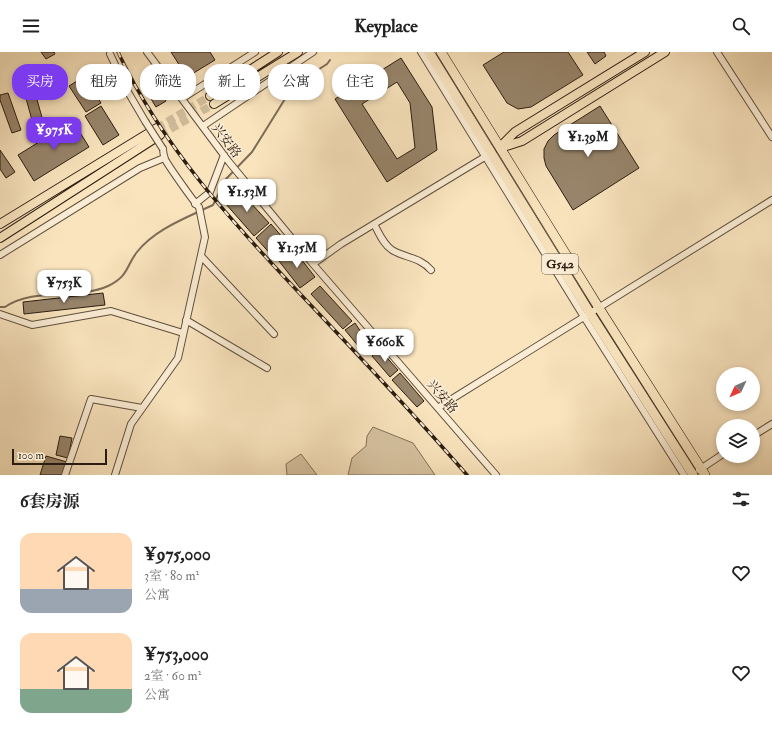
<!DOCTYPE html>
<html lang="zh">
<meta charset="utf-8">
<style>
body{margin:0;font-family:"IM FELL Double Pica","Noto Serif SC",serif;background:#f6f6f6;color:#222;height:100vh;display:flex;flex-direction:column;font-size:15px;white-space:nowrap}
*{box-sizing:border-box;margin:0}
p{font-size:13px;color:#767676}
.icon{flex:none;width:22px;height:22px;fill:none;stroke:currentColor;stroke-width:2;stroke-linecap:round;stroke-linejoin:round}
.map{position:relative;height:423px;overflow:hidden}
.drawer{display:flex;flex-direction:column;background:#fff;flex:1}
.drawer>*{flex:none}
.guide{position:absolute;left:12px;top:12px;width:400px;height:36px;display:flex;gap:8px}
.needle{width:26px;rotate:226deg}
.controls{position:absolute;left:716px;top:315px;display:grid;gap:8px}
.controls a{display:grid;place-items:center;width:44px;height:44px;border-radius:50%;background:#fff;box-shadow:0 2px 6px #0003;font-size:20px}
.scale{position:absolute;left:12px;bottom:10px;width:95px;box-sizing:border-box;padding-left:4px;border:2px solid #2c1d10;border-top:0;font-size:11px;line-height:14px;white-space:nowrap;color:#2c1d10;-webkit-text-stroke:3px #fbedd5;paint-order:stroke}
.price{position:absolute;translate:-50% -34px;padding:0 9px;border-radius:8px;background:#fff;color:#222;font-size:13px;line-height:26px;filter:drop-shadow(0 1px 2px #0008)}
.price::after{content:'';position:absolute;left:50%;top:24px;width:12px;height:9px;margin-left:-6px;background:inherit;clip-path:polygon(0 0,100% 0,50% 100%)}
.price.active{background:#7c3aed;color:#fff}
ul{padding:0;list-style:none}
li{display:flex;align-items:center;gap:12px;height:100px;padding:0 20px}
li span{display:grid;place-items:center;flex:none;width:112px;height:80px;border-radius:12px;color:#555}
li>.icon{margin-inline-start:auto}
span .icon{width:48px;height:48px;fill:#fffc;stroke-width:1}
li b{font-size:17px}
h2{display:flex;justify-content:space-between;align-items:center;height:48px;padding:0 20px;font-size:17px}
.tag{padding:0 14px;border-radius:16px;background:#fff;box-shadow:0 2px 6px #0003;font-size:14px;line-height:36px}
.tag.active{background:#7c3aed;color:#fff}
header{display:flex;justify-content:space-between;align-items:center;height:52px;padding:0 20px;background:#fff;font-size:18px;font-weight:800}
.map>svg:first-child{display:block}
.green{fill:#d6c2a0;stroke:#817058}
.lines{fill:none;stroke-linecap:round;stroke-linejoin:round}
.stream{stroke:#7d6c55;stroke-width:2}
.building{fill:#97846a;stroke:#2c1d10;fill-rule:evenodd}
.major-tunnel{stroke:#d0bc9b;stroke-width:8;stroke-dasharray:8 4;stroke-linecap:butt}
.minor-casing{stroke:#5f4f3c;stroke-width:8}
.major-casing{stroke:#2c1d10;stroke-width:10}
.highway-casing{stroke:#2c1d10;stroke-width:10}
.minor{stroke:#fbedd5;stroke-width:6}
.major{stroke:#f9e4be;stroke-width:8}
.highway{stroke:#f9e4be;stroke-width:9}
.rail-casing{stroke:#2c1d10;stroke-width:3.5}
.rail{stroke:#fbedd5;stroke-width:2;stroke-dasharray:6;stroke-linecap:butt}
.minor-bridge-casing{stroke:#5f4f3c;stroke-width:8;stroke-linecap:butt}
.minor-bridge{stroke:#fbedd5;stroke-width:6}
.labels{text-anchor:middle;stroke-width:3;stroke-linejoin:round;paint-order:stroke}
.shield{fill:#fbedd5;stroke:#6a5b4b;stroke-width:1}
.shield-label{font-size:12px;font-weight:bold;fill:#2c1d10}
.street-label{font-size:13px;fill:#2c1d10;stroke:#fbedd5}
</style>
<header><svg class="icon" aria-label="menu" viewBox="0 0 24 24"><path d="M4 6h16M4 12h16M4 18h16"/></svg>Keyplace<svg class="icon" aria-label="search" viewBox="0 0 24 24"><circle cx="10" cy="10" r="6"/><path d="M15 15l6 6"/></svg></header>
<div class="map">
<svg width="772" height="423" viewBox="0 0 772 423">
<rect width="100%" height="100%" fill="#f9e4be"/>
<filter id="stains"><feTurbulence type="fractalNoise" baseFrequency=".005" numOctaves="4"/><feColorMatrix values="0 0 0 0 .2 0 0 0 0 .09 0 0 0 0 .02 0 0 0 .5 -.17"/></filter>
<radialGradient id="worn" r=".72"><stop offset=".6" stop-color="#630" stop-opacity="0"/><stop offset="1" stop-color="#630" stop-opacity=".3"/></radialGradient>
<path class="green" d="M373,375l40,16 22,32h-87l4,-17 14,-12 1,-10z
M301,402l16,21h-30l-1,-11z"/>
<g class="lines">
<path class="stream" d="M202,158l11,-5 13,-26 26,-27 41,-66 34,-22 3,-4
M0,255h5c29,-20 72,-7 103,-21 21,-10 18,-20 29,-34 15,-19 39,-30 61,-40"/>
</g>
<path class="building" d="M41,0h13l1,2 -9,5z
M171,0h39l5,8 -28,17z
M504,0h64l15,23 -52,32 -13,2 -11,-6 -24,-38z
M587,0h17l2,4 -11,8z
M401,6l31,49 5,43 -50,32 -52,-83zM397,30l13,21 5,45 -18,11 -35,-55z
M85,24l16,27 -15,9 -17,-26z
M151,26l15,23 -10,6 -14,-23z
M34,37l9,32 -10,3 -9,-33z
M8,41l13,37 -9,3 -12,-33v-5z
M101,54l18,29 -16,10 -18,-29z
M600,54l39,62 -66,42 -27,-44 -2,-8v-9l4,-8 6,-6z
M73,69l16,26 -55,34 -16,-26z
M0,98l15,22 -9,6 -6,-9z
M239,138l30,33 -15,13 -29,-33z
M271,172l19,22 -15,13 -19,-21z
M294,198l21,27 -15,11 -21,-27z
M320,234l32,35 -9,8 -32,-35z
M103,241l2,12 -81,9 -1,-12z
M355,271l17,26 -7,5 -20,-24z
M380,298l18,20 -8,7 -18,-21z
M400,321l24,28 -7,6 -25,-27z
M60,384l12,2 -4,20 -12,-3z
M46,404l21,6 -4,13h-23z"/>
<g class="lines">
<path class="major-tunnel" d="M157,76l53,-32
M160,83l54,-31"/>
<defs>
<path id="minor" d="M147,0l82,110 84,102 183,211
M421,0l163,265 100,158
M717,0l55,85
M110,2l18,38 17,29
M183,46l72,-46
M203,74l110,-74
M195,152l15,-12 14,-37
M374,172c5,9 9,20 18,26 13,8 28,7 39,20
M0,203l140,-87 24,-10
M201,204l73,78
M313,212l28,-20 147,-89
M0,262l32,11 79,-14 72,22
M186,268l81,48
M439,355l333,-207
M753,384l19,-12
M699,418l24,-16
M65,423l26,-76 51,9
M115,423l16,-51 47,-66 27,-121 -6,-30c-3,-2 -32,-43 -34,-48 -1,-3 -2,-7 -2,-10"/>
<path id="major" d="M210,44l68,-44
M214,52l84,-52
M500,95l15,-15 130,-80
M500,96l22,-7 143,-89
M0,172l157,-96
M0,186l160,-103"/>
<path id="highway" d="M429,0l161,261 103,162
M441,0l158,256 106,167"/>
</defs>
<use href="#minor" class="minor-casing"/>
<use href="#major" class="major-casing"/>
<use href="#highway" class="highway-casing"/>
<use href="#minor" class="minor"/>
<use href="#major" class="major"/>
<use href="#highway" class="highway"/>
<defs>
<path id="rail" d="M118,0c45,96 115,171 187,247 55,58 110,116 162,176"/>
</defs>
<use href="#rail" class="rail-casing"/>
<use href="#rail" class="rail"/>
<defs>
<path id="minor-bridge" d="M145,69l18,28"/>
</defs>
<use href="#minor-bridge" class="minor-bridge-casing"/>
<use href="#minor-bridge" class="minor-bridge"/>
</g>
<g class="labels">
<rect class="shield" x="542" y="202" width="36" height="20" rx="3"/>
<g class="shield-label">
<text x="560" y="216">G542</text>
</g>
<g class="street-label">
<text transform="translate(227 88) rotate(53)" y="5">兴安路</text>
<text transform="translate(443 344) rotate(49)" y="5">兴安路</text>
</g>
</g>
<rect width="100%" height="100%" filter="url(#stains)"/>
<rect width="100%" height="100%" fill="url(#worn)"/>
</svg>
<div class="controls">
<a><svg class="needle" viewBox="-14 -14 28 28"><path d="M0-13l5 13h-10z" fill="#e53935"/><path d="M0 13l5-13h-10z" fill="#767676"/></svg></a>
<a><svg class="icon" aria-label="layers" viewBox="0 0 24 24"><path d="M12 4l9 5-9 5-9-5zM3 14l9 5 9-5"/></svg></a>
</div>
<div class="scale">100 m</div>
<b class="price active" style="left:54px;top:99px">¥975K</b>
<b class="price" style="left:588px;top:106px">¥1.39M</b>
<b class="price" style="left:247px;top:161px">¥1.53M</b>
<b class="price" style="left:297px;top:217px">¥1.35M</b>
<b class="price" style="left:64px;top:252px">¥753K</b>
<b class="price" style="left:385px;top:311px">¥660K</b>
<div class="guide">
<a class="tag active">买房</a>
<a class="tag">租房</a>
<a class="tag">筛选</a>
<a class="tag">新上</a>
<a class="tag">公寓</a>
<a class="tag">住宅</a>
</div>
</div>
<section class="drawer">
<h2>6套房源<svg class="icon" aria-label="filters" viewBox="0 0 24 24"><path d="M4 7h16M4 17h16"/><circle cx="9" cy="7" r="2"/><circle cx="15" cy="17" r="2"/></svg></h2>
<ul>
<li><span style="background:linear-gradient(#ffd9b3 70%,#9aa5b1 0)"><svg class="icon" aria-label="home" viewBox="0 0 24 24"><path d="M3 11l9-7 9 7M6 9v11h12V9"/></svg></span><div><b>¥975,000</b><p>3室 · 80 m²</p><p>公寓</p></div><svg class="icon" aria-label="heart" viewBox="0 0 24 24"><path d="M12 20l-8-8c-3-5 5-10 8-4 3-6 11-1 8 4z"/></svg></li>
<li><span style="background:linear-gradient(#ffd9b3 70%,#7fa58c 0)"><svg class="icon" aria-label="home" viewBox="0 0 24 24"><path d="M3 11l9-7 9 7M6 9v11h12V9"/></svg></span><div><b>¥753,000</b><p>2室 · 60 m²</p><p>公寓</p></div><svg class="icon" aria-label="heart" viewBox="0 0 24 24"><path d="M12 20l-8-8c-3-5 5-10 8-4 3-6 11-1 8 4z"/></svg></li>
</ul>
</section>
